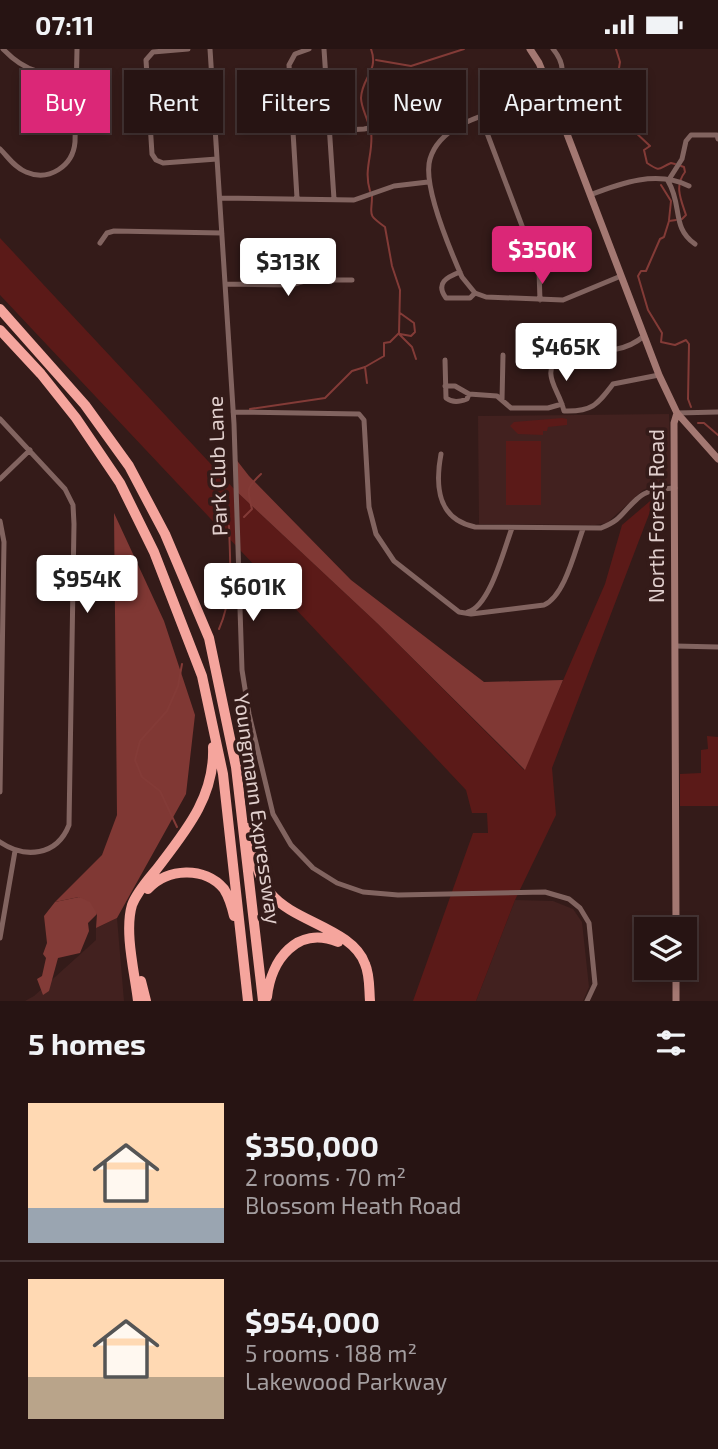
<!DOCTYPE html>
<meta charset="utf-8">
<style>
body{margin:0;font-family:"Exo 2",sans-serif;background:#332121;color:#f1f3f6;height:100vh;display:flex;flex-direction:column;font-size:26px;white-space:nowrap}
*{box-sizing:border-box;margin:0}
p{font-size:23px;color:#a49ea0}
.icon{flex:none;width:38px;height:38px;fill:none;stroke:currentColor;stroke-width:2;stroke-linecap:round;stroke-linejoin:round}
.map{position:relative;height:952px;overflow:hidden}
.side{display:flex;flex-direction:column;background:#271413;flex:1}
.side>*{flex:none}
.top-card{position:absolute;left:21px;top:21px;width:677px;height:63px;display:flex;gap:14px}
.fabs{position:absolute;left:634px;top:868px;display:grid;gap:14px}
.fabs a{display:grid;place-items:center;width:63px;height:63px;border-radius:0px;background:#271413;box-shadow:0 4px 10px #0003,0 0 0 2px #433333;font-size:35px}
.price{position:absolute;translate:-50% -60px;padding:0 16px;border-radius:7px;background:#fff;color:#222;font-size:23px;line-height:46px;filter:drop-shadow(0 2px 4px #0008)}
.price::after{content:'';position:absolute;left:50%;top:42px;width:21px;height:16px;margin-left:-10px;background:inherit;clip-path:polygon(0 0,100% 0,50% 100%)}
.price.active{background:#db2777;color:#fff}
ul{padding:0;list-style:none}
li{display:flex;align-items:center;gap:21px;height:175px;padding:0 28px}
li+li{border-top:2px solid #433333}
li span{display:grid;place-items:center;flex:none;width:196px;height:140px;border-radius:0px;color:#555}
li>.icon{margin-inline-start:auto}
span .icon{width:84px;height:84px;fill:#fffc;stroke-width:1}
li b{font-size:30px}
h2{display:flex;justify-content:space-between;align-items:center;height:84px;padding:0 28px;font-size:30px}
.pill{padding:0 24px;border-radius:0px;background:#271413;box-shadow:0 4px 10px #0003,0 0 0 2px #433333;font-size:24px;line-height:63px}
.pill.active{background:#db2777;color:#fff}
.status{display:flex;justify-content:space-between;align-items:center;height:49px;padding:0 35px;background:#271413;direction:ltr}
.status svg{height:19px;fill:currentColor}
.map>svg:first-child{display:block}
.built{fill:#42211f}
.green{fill:#5b1a18}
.forest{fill:#803834}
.water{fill:#833b37}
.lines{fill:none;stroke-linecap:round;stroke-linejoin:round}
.stream{stroke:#833b37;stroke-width:2}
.street{stroke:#826460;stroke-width:5}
.secondary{stroke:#a47872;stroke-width:7}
.highway{stroke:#f5a59d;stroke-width:10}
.labels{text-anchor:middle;stroke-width:7;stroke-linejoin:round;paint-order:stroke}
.street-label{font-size:21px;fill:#e1cfcd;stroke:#341b19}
</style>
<div class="status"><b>07:11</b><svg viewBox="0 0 49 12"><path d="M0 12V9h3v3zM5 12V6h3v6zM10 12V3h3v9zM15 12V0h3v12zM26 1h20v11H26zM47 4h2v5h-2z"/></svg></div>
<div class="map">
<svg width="718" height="952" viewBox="0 0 718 952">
<rect width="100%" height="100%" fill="#341b19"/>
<path class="built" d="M669,365l2,70 -18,2 -10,4 -36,33 -12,2 -116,-1 -1,-108z
M515,851l38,1 20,8 9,13 7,65 -6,14h-107z
M117,869l7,83h-99l9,-5 62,-56v-12z"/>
<path class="green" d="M0,189l236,253 141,132 147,147 81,-186 17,-59 34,-29 -104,272 4,47 -41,85 -39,101h-63l60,-168h15l-1,-20h-15l-6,-23 -466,-495z
M562,369l5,1v6l-19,2 -1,4h-4v4l-25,-1 -8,-8 4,-4z
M506,392h35v64h-35z
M707,687l11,1v69h-38v-32l21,-1v-23l7,-1z"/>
<path class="forest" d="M235,409l14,18 102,104 133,102 79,-2 -38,90 -148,-147 -141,-132z
M114,464l50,108 31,94 -9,79 -69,124 -21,10 1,-14 -18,-17 -24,5 47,-47 15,-40z"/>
<path class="water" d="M79,848l11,5 7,12 -9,9 1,8 -9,22 -22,5 -9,33 -6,4 -6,-16 5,-3 4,-18 -3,-4 4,-11 -3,-27 11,-14z"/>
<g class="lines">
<path class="stream" d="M616,0l4,13 -4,24 17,44 17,16 -6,4 3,13c15,10 11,5 24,0l4,1
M376,11l35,6 53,-17
M369,77c-2,-9 -8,-19 -8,-28 1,-21 18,-27 10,-49
M681,117l3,1 1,5c-11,14 -4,28 1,43l-4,4
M661,136l10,16 -2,19
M370,142c-7,-23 4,-38 1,-60
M676,171l-7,1 -5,16 -4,2 -14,32h-5l-3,5 10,34 14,23 -1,9 14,3 11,-5 3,4 -1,55 3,8
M399,285l13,13 4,12
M400,285l11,2 4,-4 -1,-9 -14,-10
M365,318l2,16
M250,360l75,-11 27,-27 13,-4 19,-11v-13l6,-1 9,-9 1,-43 -8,-24 -7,-39c-19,-14 -13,-11 -13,-31
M698,374h6l14,12
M244,468l8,-8c-5,-19 -6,-21 9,-35
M219,580c15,-34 11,-68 10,-103
M177,778l-17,-36 -18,-14 -7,-17 5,-19 27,-30 11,-25 4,-22"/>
<path class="street" d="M3,0c24,25 40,25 73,25
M188,0l-35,3 -7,8 6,94 4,6 7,3 54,-4
M210,0l24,375 8,246 7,44 24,100 18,31 22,23 24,15 26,9 35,3 147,-3 24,7 11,9 9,15 6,61 -8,17
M324,0l10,150
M553,0c11,13 14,30 -1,42 -6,5 -17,7 -25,10 -32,12 -86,20 -97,58 -8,26 21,93 32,118l13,16 11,4 77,3 58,-24
M481,68l58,154 1,29
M330,82l34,-2 22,-4
M0,100c8,8 15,19 26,23 23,10 47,-6 49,-30l2,-93
M590,146c31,-12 67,-25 99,-9
M220,149l134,2 40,-14 34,-4
M297,149l-8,-133 6,-11 14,-5
M100,194l7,-10 7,-2 108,2
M695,195c-24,-17 -12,-38 -27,-63l14,-22 4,-18 5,-6h26l1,4
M460,223c-13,5 -25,11 -14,26h24l5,-5
M225,235l66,1 17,-5h44
M644,287c-26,22 -53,11 -84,15 -20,26 -2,35 4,60 28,1 33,-6 49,-27l46,-9
M445,311l1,38c7,5 13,4 21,1l2,-5
M445,337h10l14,8 28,2 14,12h37l14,-4
M502,351l1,-45
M233,363l126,2 5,6 5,87 7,27 18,27 65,51 12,2 73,-9c21,-9 31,-55 39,-76
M677,364l41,-1
M0,370l65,70 8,16 1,19 -5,301c-12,31 -44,34 -69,17
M441,405c-6,32 -4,65 34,73l126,1c22,-9 20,-15 36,-29 10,-10 25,-10 38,-11
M0,430l30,-29
M0,472l4,21 -4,250
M468,563c22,-6 36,-63 44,-84
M675,597l43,1
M0,889l15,-87"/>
<path class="secondary" d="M530,0l9,14 12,29 108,283 18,38 41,46
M676,880l-2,-506 3,-10
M676,919v33"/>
<path class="highway" d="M0,260l85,96 44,61 36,68 44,104 27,129 27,234
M0,281l41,44 35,44 44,65 34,69 48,124 21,98 25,227
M249,779c4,23 7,48 22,66 23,28 82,35 94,70 5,11 4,25 5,37
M148,840c19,-21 57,-23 76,0 5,8 8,18 10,27
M141,932l5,20
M267,948c4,-37 30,-72 71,-55
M138,952c-3,-27 -14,-69 -6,-96 5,-13 15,-24 24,-35 29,-38 59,-73 57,-123"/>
</g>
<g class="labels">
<g class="street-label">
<text transform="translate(218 417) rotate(-92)" y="7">Park Club Lane</text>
<text transform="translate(657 467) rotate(-90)" y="7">North Forest Road</text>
<text transform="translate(257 760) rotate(82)" y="7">Youngmann Expressway</text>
</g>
</g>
</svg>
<div class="fabs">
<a><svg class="icon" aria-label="layers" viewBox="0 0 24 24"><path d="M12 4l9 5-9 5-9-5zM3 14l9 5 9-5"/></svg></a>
</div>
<b class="price active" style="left:542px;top:237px">$350K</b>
<b class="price" style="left:288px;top:249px">$313K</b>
<b class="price" style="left:566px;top:334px">$465K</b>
<b class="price" style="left:87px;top:566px">$954K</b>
<b class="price" style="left:253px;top:574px">$601K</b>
<div class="top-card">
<a class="pill active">Buy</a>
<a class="pill">Rent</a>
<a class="pill">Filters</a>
<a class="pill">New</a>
<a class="pill">Apartment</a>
</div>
</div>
<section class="side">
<h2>5 homes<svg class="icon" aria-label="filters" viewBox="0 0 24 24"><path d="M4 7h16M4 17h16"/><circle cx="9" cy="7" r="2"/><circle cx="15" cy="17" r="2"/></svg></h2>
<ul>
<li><span style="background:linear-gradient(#ffd9b3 75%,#9aa5b1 0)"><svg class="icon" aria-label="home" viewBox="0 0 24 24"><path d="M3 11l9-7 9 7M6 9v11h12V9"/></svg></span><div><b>$350,000</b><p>2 rooms · 70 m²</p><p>Blossom Heath Road</p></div></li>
<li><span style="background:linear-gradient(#ffd9b3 70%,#b9a48a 0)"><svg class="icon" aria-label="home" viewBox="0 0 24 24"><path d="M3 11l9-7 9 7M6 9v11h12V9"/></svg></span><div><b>$954,000</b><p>5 rooms · 188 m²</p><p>Lakewood Parkway</p></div></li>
</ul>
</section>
